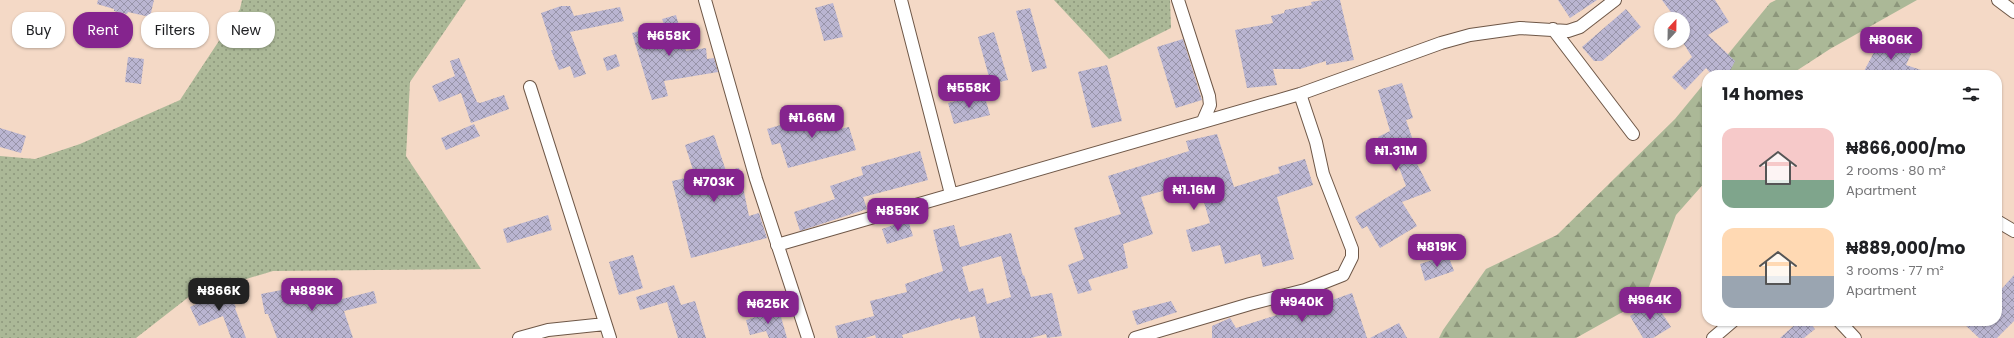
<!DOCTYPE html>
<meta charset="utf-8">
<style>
body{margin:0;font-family:Poppins,sans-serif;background:#f2f2f2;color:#202124;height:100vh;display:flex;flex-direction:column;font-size:15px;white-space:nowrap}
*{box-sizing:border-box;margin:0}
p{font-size:13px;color:#757577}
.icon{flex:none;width:22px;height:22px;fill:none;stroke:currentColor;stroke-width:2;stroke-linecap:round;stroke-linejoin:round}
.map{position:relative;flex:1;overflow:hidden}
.side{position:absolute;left:1702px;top:70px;width:300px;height:256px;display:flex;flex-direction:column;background:#fff;border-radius:16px;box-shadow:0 1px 3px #0004}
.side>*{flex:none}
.top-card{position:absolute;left:12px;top:12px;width:380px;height:36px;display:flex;gap:8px}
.needle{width:26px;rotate:22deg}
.fabs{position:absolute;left:1654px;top:12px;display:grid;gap:8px}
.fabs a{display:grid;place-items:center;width:36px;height:36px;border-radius:50%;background:#fff;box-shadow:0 1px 3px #0004;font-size:20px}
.price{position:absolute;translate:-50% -34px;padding:0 9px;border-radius:8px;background:#85248e;color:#fff;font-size:13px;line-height:26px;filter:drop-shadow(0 1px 2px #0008)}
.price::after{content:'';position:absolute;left:50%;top:24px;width:12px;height:9px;margin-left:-6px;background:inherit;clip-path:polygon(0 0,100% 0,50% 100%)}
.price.on{background:#222;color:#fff}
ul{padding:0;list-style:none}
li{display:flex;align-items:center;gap:12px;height:100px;padding:0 20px}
li span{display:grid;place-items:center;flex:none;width:112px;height:80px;border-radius:12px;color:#555}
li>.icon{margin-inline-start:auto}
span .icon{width:48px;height:48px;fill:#fffc;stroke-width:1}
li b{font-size:17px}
h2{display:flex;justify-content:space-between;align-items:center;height:48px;padding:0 20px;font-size:17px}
.pill{padding:0 14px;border-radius:16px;background:#fff;box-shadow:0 1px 3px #0004;font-size:14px;line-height:36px}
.pill.on{background:#85248e;color:#fff}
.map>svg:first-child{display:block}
.grass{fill:url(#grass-dots)}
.forest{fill:url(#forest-firs)}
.building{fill:url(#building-cross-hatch);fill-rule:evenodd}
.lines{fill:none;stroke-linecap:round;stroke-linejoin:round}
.minor-casing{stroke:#6e5747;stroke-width:14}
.minor{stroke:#fff;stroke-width:12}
</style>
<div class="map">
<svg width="2014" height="338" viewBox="0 0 2014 338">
<defs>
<pattern id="grass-dots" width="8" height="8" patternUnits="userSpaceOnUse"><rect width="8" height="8" fill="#abb897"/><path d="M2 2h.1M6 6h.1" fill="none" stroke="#8c967b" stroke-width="1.8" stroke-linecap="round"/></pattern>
<pattern id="forest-firs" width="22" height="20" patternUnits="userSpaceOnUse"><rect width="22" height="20" fill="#abb897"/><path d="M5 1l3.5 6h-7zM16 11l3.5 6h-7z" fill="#8c967b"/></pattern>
<pattern id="building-cross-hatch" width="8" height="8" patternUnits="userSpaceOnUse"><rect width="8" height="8" fill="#bab5d1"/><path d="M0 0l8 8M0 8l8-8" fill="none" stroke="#9894a9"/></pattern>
</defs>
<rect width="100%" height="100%" fill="#f4d9c6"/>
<path class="grass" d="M242,0h224l-56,82 -4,74 75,113 -208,2 -83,25 -54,42h-136v-182l35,3 45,-15 100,-44 60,-91z
M1054,0h116l1,28 -62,31z"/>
<path class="forest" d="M1776,0h141l-87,49 -40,26h-79l59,-72z
M1707,80v100l-31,35 -32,85 -68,38h-137l4,-8 43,-61 71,-34 118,-116z"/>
<path class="building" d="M98,0h56l-4,17 -22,-5 -1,2 -13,-3v-2l-17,-5z
M1323,0h17l14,60 -28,5v-4l-26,8h-27l4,16 -30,3 -12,-58 38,-7 -2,-7 13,-3 1,-3 27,-5 -1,-3z
M1558,0h39l-27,18z
M1662,0h53l14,22 -21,13 27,26 -7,14h-16l-6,-7 -21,22 -13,-13 20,-20 -10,-16 1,-22h-7z
M833,3l10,34 -19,4 -9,-33z
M561,6h9l4,10 46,-9 4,14 -54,11 16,42 -12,4 -4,-12 -11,4 -8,-20h2l-12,-37z
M1030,8l17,60 -15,4 -16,-61z
M1626,9l15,18 -39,34h-8l-12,-14z
M676,15l10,36 20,-3 1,11 7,-1 4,14 -54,9 4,15 -16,4 -20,-67 32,-9 -2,-5z
M994,32l14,48 -17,4 -13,-47z
M1882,37l30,15 -6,13 24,8 -1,2h-67z
M1183,39l19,61 -26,8 -19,-61z
M616,54l4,12 -13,5 -4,-13z
M128,57l16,2 -3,25 -16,-2z
M459,58l18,44 3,1 24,-8 5,14 -38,14 -10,-30 -22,9 -7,-16 23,-10 -5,-15z
M1107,65l15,56 -30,7 -14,-56z
M1402,83l11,35 -7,2 11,32 -5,2 19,37 -29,11 15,24 -37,22 -13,-22 -5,3 -7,-12 51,-31 -9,-24 -10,2 -9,-27 12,-6 -12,-41z
M984,94l6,21 -36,9 -6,-21z
M834,109l6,20 9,-2 7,23 -68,18 -8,-25 -8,2 -5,-16z
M474,124l6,12 -34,14 -5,-12z
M0,128l26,8 -5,17 -21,-6z
M1217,134l17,53 46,-14 -2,-6 27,-8 8,26 -36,12 17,62 -31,8 -3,-13 -35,10 -5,-19 -28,7 -6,-22 24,-7 -12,-42 -57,16 12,37 -30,10 5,24 -40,12 4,10 -14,4 -10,-29 16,-6 -10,-31 47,-14 -13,-38 81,-25 -3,-10z
M714,135l12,36 13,-3 10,48 10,-3 8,25 -76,20 -19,-77 23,-5 -10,-31z
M920,151l8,29 -65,17 4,12 -67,22 -6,-19 41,-13 -5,-13 33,-11 -2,-8z
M548,215l4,15 -45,13 -4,-14z
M908,220l5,16 -26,8 -5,-15z
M954,225l6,22 51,-14 12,43 1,-1 7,22 21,-4 10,43 -15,2 -1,-4 -15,4h-51l-5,-22 -15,4v-2l-58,17 1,3h-27l-1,-3 -10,3h-27l-3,-12 39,-10 -4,-15 37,-9 -2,-8 38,-13 -10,-41zM1001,256l10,41 -24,7 -4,-16 -14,4 -7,-25z
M633,255l10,33 -24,7 -10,-33z
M1448,255l6,16 -29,10 -5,-17z
M2014,275v46l-17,17h-18l-18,-17h36v-27z
M674,285l7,20 14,-4 11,37h-28l-11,-36 -27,8 -4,-13z
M225,286l11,21 -1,1 11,30h-15l-8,-22 -24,10 -9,-19 21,-10 -2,-3z
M297,287l38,2 -1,12 40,-10 3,12 -33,8 9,27h-76l-9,-24h-3l-4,-20z
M1352,293l15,45h-155v-12l18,-8 6,10 60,-19 -1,-1 25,-6 1,2z
M1171,301l6,11 -40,13 -5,-14z
M1654,301l17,26 -18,11h-10l-13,-22z
M779,310l8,28h-18l-3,-7 -16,4 -4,-15z
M1799,321h10l6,8 -11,9h-24z
M1399,323l8,15h-37z"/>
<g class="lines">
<defs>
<path id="minor" d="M705,0l51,179 52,159
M901,0l50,194
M1178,0l31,96 1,9 -7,16
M1998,0l16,12
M1553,29l80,105
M530,87l80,251
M1997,221l17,10
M777,245l523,-151 141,-51 29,-8 50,-7 48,3 12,-4 35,-27
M1839,321l16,17
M519,338l29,-8 57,-6
M1135,338l115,-34 55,-14 38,-15 9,-18v-8l-29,-75 -7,-32 -16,-48
M1713,338l20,-17"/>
</defs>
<use href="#minor" class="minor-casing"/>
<use href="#minor" class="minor"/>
</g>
</svg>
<div class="fabs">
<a><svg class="needle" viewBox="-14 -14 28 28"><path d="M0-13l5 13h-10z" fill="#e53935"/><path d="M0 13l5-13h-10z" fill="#757577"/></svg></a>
</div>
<b class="price" style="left:669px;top:57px">₦658K</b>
<b class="price" style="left:1891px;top:61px">₦806K</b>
<b class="price" style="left:969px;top:109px">₦558K</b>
<b class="price" style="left:812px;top:139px">₦1.66M</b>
<b class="price" style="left:1396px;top:172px">₦1.31M</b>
<b class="price" style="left:714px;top:203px">₦703K</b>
<b class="price" style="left:1194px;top:211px">₦1.16M</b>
<b class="price" style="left:898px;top:232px">₦859K</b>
<b class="price" style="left:1437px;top:268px">₦819K</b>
<b class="price on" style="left:219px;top:312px">₦866K</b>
<b class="price" style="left:312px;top:312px">₦889K</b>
<b class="price" style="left:1650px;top:321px">₦964K</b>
<b class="price" style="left:1302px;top:323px">₦940K</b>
<b class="price" style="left:768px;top:325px">₦625K</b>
<div class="top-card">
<a class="pill">Buy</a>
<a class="pill on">Rent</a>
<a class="pill">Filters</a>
<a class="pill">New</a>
</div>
<section class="side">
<h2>14 homes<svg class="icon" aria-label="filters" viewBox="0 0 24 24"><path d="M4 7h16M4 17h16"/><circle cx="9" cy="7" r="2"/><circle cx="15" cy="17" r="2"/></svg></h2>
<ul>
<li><span style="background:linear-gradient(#f6c9c9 65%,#7fa58c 0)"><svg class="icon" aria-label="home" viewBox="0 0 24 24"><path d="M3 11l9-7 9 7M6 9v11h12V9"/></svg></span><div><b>₦866,000/mo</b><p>2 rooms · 80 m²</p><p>Apartment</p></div></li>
<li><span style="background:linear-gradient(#ffd9b3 60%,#9aa5b1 0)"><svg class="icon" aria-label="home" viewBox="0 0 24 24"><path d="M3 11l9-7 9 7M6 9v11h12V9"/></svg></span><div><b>₦889,000/mo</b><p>3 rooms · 77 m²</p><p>Apartment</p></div></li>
</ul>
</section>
</div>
